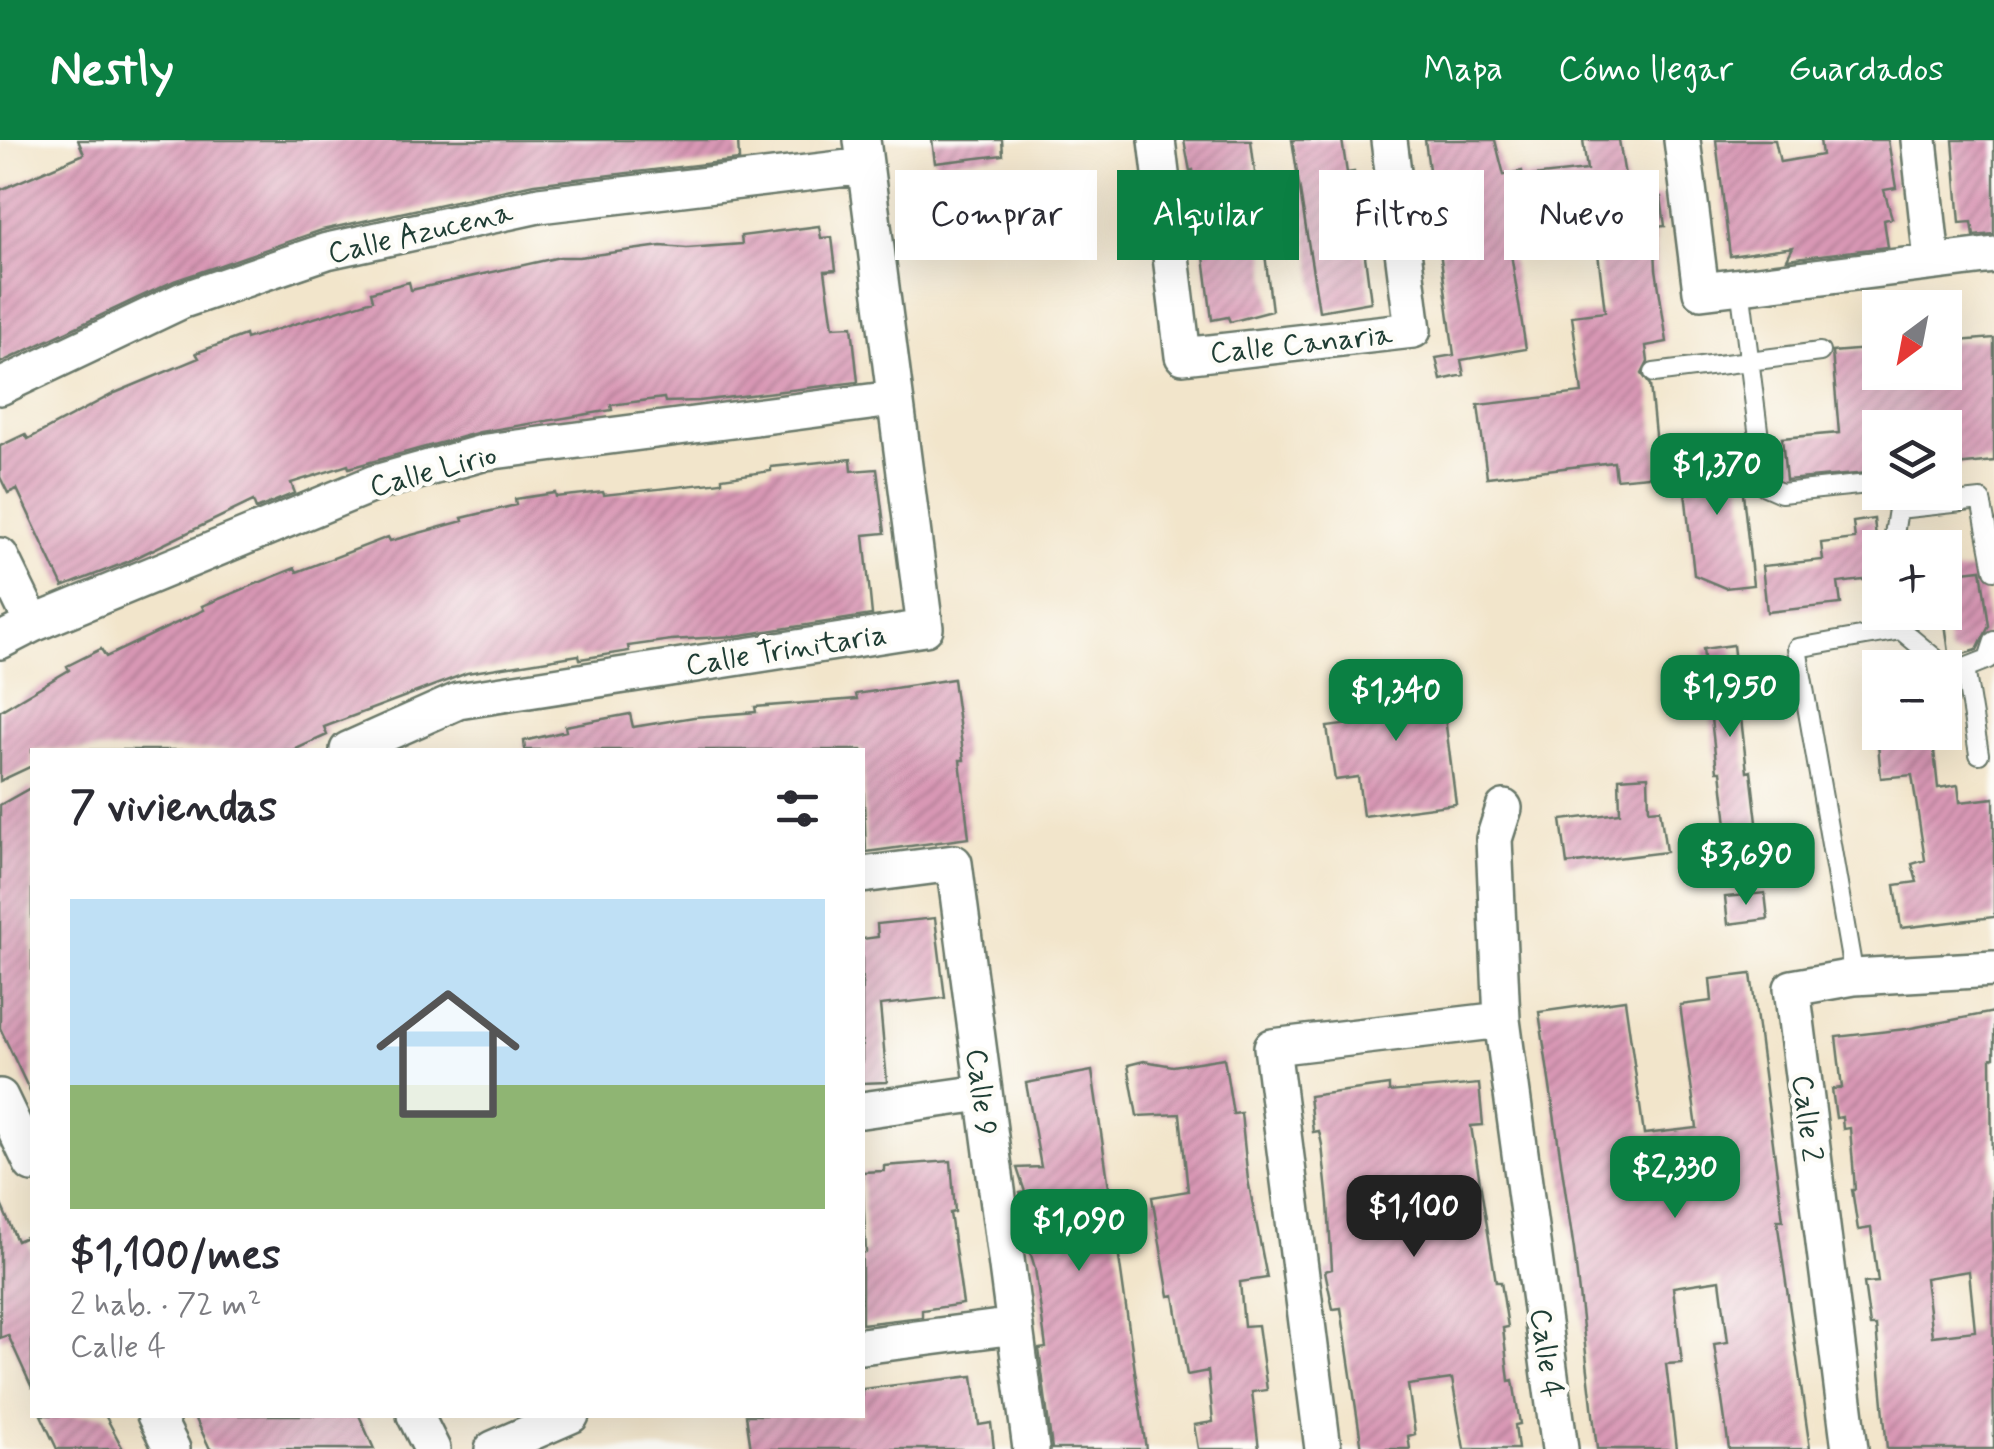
<!DOCTYPE html>
<html lang="es">
<meta charset="utf-8">
<style>
body{margin:0;font-family:Mynerve,sans-serif;background:#f7f7f7;color:#2b2b33;height:100vh;display:flex;flex-direction:column;font-size:38px;white-space:nowrap}
*{box-sizing:border-box;margin:0}
p{font-size:32px;color:#7c7c81}
.icon{flex:none;width:55px;height:55px;fill:none;stroke:currentColor;stroke-width:2;stroke-linecap:round;stroke-linejoin:round}
.map{position:relative;flex:1;overflow:hidden}
.drawer{position:absolute;left:30px;top:608px;width:835px;height:670px;display:flex;flex-direction:column;background:#fff;border-radius:0px;box-shadow:0 10px 40px #0002}
.drawer>*{flex:none}
.hud{position:absolute;left:895px;top:30px;width:948px;height:90px;display:flex;gap:20px}
.needle{width:65px;rotate:212deg}
.fabs{position:absolute;left:1862px;top:150px;display:grid;gap:20px}
.fabs a{display:grid;place-items:center;width:100px;height:100px;border-radius:0px;background:#fff;box-shadow:0 10px 40px #0002;font-size:50px}
.price{position:absolute;translate:-50% -85px;padding:0 22px;border-radius:20px;background:#0b8043;color:#fff;font-size:32px;line-height:65px;filter:drop-shadow(0 2px 5px #0008)}
.price::after{content:'';position:absolute;left:50%;top:60px;width:30px;height:22px;margin-left:-15px;background:inherit;clip-path:polygon(0 0,100% 0,50% 100%)}
.price.current{background:#222;color:#fff}
ul{padding:0;list-style:none}
li{display:grid;align-content:center;gap:20px;height:530px;padding:0 40px}
li+li{border-top:2px solid #e1e1e2}
li span{display:grid;place-items:center;height:310px;border-radius:0px;color:#555}
li>.icon{margin-inline-start:auto}
span .icon{width:180px;height:180px;fill:#fffc;stroke-width:1}
li b{font-size:42px}
h2{display:flex;justify-content:space-between;align-items:center;height:120px;padding:0 40px;font-size:42px}
.pill{padding:0 35px;border-radius:0px;background:#fff;box-shadow:0 10px 40px #0002;font-size:35px;line-height:90px}
.pill.current{background:#0b8043;color:#fff}
header{display:flex;align-items:center;gap:60px;box-sizing:border-box;height:140px;padding:0 50px;background:#0b8043;color:#fff}
header strong{font-size:48px}
nav{display:flex;gap:55px;margin-inline-start:auto;font-size:35px}
.map>svg:first-child{display:block}
.building{fill:url(#building-hatch);fill-rule:evenodd}
.lines{fill:none;stroke-linecap:round;stroke-linejoin:round}
.lane-casing{stroke:#697869;stroke-width:22}
.street-casing{stroke:#697869;stroke-width:40}
.lane{stroke:#fff;stroke-width:18}
.street{stroke:#fff;stroke-width:35}
.labels{text-anchor:middle;stroke-width:9;stroke-linejoin:round;paint-order:stroke}
.street-label{font-size:30px;fill:#1f3d34;stroke:#fdfcf7}
</style>
<header>
<strong>Nestly</strong>
<nav><a>Mapa</a><a>Cómo llegar</a><a>Guardados</a></nav>
</header>
<div class="map">
<svg width="1994" height="1309" viewBox="0 0 1994 1309">
<defs>
<pattern id="building-hatch" width="6" height="6" patternUnits="userSpaceOnUse" patternTransform="scale(2.5)"><rect width="6" height="6" fill="#d998b5"/><path d="M-1 1l2-2M0 6l6-6M5 7l2-2" fill="none" stroke="#af7d94"/></pattern>
</defs>
<rect width="100%" height="100%" fill="#fdfcf7"/>
<filter id="ink" filterUnits="userSpaceOnUse"><feTurbulence type="fractalNoise" baseFrequency=".01" numOctaves="2"/><feDisplacementMap in="SourceGraphic" scale="20" xChannelSelector="R" yChannelSelector="G"/><feConvolveMatrix kernelMatrix="1 2 1 2 8 2 1 2 1" color-interpolation-filters="sRGB"/></filter>
<filter id="wash" filterUnits="userSpaceOnUse"><feTurbulence type="fractalNoise" baseFrequency=".0048" numOctaves="4" result="noise"/><feDisplacementMap in="SourceGraphic" scale="40" xChannelSelector="R" yChannelSelector="G"/><feGaussianBlur stdDeviation="2.25" result="paint"/><feColorMatrix in="noise" values="0 0 0 0 0 0 0 0 0 0 0 0 0 0 0 0 0 1.4 0 .05"/><feComposite in="paint" operator="in"/></filter>
<g filter="url(#wash)">
<rect width="100%" height="100%" fill="#f2e5cb"/>
<g id="blocks">
<path class="building" d="M78,0h660l1,20 -205,24 -212,46 -148,51 -174,82v-173l84,-36z
M932,0h70l1,15 -68,8z
M1184,0h67l21,171 -42,11 -2,-5 -16,3 -19,-150 -3,1z
M1292,0h50l5,33 7,-1 17,130 -52,9z
M1425,0h70l9,35 18,-4 1,6 64,-7 -4,-30h36l8,48 19,-2 2,13 13,-2 4,29 -11,1 2,42 11,73 -21,4 2,16 -6,12 8,11 9,90 -43,4 -2,-17 -127,15 -9,-72 104,-12 -10,-77 33,-4 -9,-76 -30,5 -2,-10 -55,10 17,108 -65,11 3,15 -23,5 -5,-22 18,-3z
M1716,0h59l5,22 42,-7 -2,-15h68l8,48 -12,2 8,28 -8,2 4,27 -101,12 6,-12 -63,9z
M1953,0h41v94l-20,2 -2,-14 -12,1z
M819,86l2,12 11,-1 4,33 -11,1 8,56 19,-1 6,56 -159,19 -34,1 -1,-4 -53,7 1,5 -132,22 -131,36 -1,-3 -57,18 4,10 -39,16 -3,-8 -126,61 -64,25 -46,-98 -9,4 -8,-16v-31l25,-12 3,5 87,-46 84,-35 -3,-5 49,-18 1,4 127,-39 -2,-8 38,-10 2,8 149,-33h19l82,-11 26,2 55,-4 -1,-8z
M1994,198v123l-49,5v-38h-65v44l-94,8 -4,-42 57,-5 -7,-81 48,-4v24h65v-30z
M1738,308l15,137 -28,3 -31,-13 -13,-121z
M851,319l1,12 25,-2 8,64 -21,2 8,80 -137,21 -64,4 -43,6 1,5 -49,8 -1,-4 -112,18 -143,54 3,8 -33,15h-262v16l-32,15v-70l69,-41 -2,-4 34,-17 5,8 98,-47 -2,-4 93,-38 2,4 91,-35 2,4 73,-20 -1,-3 54,-13 -1,-6 40,-6 1,4 47,-5 1,3 118,-13v-4l49,-7v-4z
M1874,379l6,59 -42,5 3,21 -74,8 -5,-46 61,-6 -2,-17 34,-4 -2,-17z
M1981,429l8,57 -12,24 -17,5 -11,-2 -4,-30v-50z
M1733,505l14,127 4,-1 7,60 -30,3 -7,-63h-4l-14,-122z
M1439,531l17,133 -93,12 -5,-39 -23,3 -8,-53 24,-3 -5,-42z
M953,539l11,81h-4l9,78 -103,14 -4,-102h-337l-1,-9 42,-10 -1,-5 65,-12 3,13 61,-10 62,-5 -1,-5 102,-8 -1,-5z
M1877,592h55l6,56 20,-3 2,17 34,-4v119l-93,11 -6,-43 22,-3 -5,-18 13,-4 -13,-85 -31,3z
M1648,636l1,34 11,-1 6,43 -99,12 -6,-44 59,-7 -1,-35z
M32,647v309l-32,-68v-223z
M1765,753l3,26 -40,5 -3,-27z
M935,778l10,80 -65,7 7,77 -25,1v-144l16,-2 -1,-13z
M1751,834l32,246h-6l33,229h-81l-15,-105 14,-2 -8,-62 -47,7 9,76 -16,1 10,85h-79l-23,-199 -35,-238 86,-12 19,134 53,-6 -17,-123 32,-4 -2,-22z
M1994,872v45l-3,1 3,391h-107l-11,-123h-6l-6,-43 14,-1 -7,-54 -13,2 -6,-41h3l-5,-61 -7,1 -1,-12 -6,1 -4,-29 10,-1 -6,-51 70,-8zM1969,1131l6,60 -43,5 -7,-58z
M1224,918l9,56 8,-1 7,67 19,98 -27,4 4,44 14,-1 9,65 -15,2 7,57h-61l-4,-24 19,-3 -5,-51 -21,4 -13,-80 -5,1 -17,-99 36,-6 -8,-77 -43,2 -9,-51 16,-4 29,5z
M1092,931l21,144 33,234h-94l-13,-100 7,-1 -11,-80 -9,-30 3,1 -9,-46 5,-1 -8,-24 24,-1 -15,-84z
M1479,944l4,41 -12,1 25,156h5l7,45 -5,1 6,53 4,-1 7,44 -5,1 3,24h-54l-12,-70 -44,6 7,49 -7,2 2,13h-48l-21,-141 -8,1 -8,-38 7,-2 -4,-66 -6,-58 -3,-14 -6,1 -4,-36 80,-11v7z
M951,1021l4,51 -5,1 13,91 -41,6v7l-60,7v-71l4,-1 -4,-80 22,-1v-5z
M0,1062l17,39 9,-4 6,14v137l-24,-53 -8,3z
M973,1236l6,49 12,-2 3,26h-243l-5,-34h116v-26z
M41,1275h64l18,34h-66z
M194,1275h165l15,34h-164z"/>
</g>
</g>
<g filter="url(#ink)">
<use href="#blocks" fill-opacity="0" stroke="#697869" stroke-width="2.5"/>
<g class="lines">
<defs>
<path id="lane" d="M1740,146l25,200 16,7 87,-9 12,2
M1654,233l166,-21
M1892,408l6,-39 83,-9 13,70
M1898,472l3,18 42,35 22,3 23,-9 6,-18
M1965,528l14,86
M1854,837l-57,-329 104,-18"/>
<path id="street" d="M1157,0l26,216 230,-26 -24,-190
M1682,0l19,151 293,-36
M1919,0l13,121
M0,247l183,-87 144,-49 212,-46 326,-39
M0,416l33,68
M0,501l33,-17 342,-141 111,-31 407,-53
M348,610l110,-49 467,-73 -63,-488
M1504,668l-10,31 8,181 58,429
M862,735l92,-12 77,586
M0,957l32,67
M862,970l120,-17
M862,1206l153,-20
M155,1275l17,34
M415,1275l17,34
M493,1309l78,-34
M1323,1309l-51,-402 230,-27
M1850,1309l-58,-461 62,-11 140,-8"/>
</defs>
<use href="#lane" class="lane-casing"/>
<use href="#street" class="street-casing"/>
<use href="#lane" class="lane"/>
<use href="#street" class="street"/>
</g>
</g>
<g class="labels">
<g class="street-label">
<text transform="translate(420 92) rotate(-13)" y="10">Calle Azucena</text>
<text transform="translate(1301 203) rotate(-6)" y="10">Calle Canaria</text>
<text transform="translate(433 330) rotate(-15)" y="10">Calle Lirio</text>
<text transform="translate(786 509) rotate(-9)" y="10">Calle Trinitaria</text>
<text transform="translate(982 952) rotate(83)" y="10">Calle 9</text>
<text transform="translate(1808 978) rotate(83)" y="10">Calle 2</text>
<text transform="translate(1547 1213) rotate(82)" y="10">Calle 4</text>
</g>
</g>
</svg>
<div class="fabs">
<a><svg class="needle" viewBox="-14 -14 28 28"><path d="M0-13l5 13h-10z" fill="#e53935"/><path d="M0 13l5-13h-10z" fill="#7c7c81"/></svg></a>
<a><svg class="icon" aria-label="layers" viewBox="0 0 24 24"><path d="M12 4l9 5-9 5-9-5zM3 14l9 5 9-5"/></svg></a>
<a>+</a>
<a>−</a>
</div>
<b class="price" style="left:1717px;top:378px">$1,370</b>
<b class="price" style="left:1730px;top:600px">$1,950</b>
<b class="price" style="left:1396px;top:604px">$1,340</b>
<b class="price" style="left:1746px;top:768px">$3,690</b>
<b class="price" style="left:1675px;top:1081px">$2,330</b>
<b class="price current" style="left:1414px;top:1120px">$1,100</b>
<b class="price" style="left:1079px;top:1134px">$1,090</b>
<div class="hud">
<a class="pill">Comprar</a>
<a class="pill current">Alquilar</a>
<a class="pill">Filtros</a>
<a class="pill">Nuevo</a>
</div>
<section class="drawer">
<h2>7 viviendas<svg class="icon" aria-label="filters" viewBox="0 0 24 24"><path d="M4 7h16M4 17h16"/><circle cx="9" cy="7" r="2"/><circle cx="15" cy="17" r="2"/></svg></h2>
<ul>
<li><span style="background:linear-gradient(#bfe0f5 60%,#8fb573 0)"><svg class="icon" aria-label="home" viewBox="0 0 24 24"><path d="M3 11l9-7 9 7M6 9v11h12V9"/></svg></span><div><b>$1,100/mes</b><p>2 hab. · 72 m²</p><p>Calle 4</p></div></li>
</ul>
</section>
</div>
